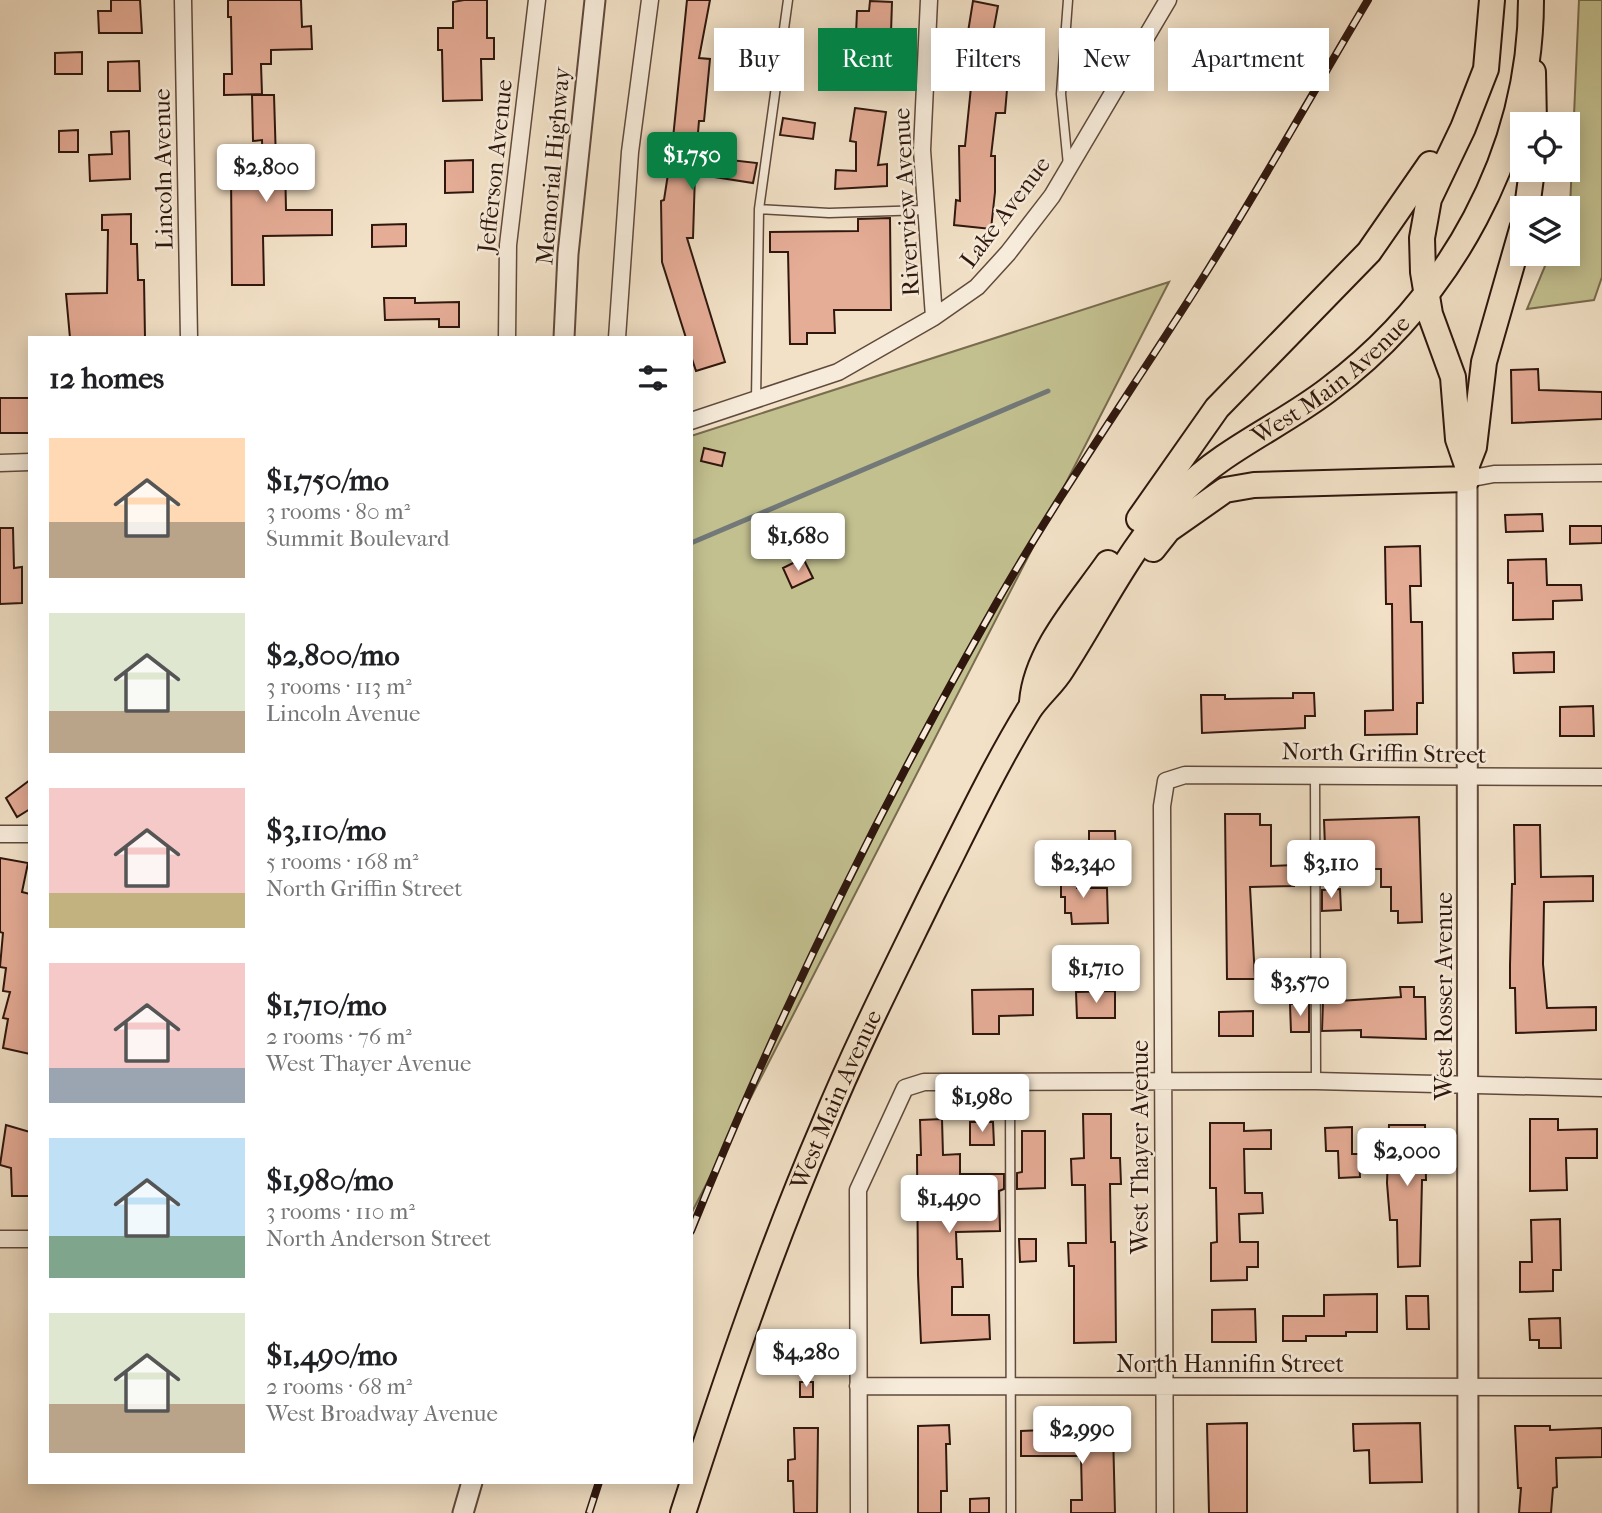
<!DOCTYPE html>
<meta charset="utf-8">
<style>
body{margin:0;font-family:"IM FELL French Canon",serif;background:#f6f6f6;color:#202124;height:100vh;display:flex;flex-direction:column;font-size:26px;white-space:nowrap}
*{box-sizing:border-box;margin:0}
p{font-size:23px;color:#757577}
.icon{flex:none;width:38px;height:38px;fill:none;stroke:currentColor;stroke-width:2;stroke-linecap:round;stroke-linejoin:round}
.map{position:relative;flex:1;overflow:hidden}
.sheet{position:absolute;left:28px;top:336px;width:665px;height:1148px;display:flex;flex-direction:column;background:#fff;border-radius:0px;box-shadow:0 4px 18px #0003}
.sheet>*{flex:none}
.banner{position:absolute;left:714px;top:28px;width:665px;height:63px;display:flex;gap:14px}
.tools{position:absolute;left:1510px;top:112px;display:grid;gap:14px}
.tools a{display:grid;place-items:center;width:70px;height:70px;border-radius:0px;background:#fff;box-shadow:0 4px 18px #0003;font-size:35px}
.price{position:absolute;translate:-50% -60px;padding:0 16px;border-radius:7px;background:#fff;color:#222;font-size:23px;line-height:46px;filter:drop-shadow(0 2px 4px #0008)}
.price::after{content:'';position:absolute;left:50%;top:42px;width:21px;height:16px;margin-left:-10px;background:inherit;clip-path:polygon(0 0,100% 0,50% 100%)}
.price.current{background:#0b8043;color:#fff}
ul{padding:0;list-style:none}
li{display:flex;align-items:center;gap:21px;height:175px;padding:0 21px}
li span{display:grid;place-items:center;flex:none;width:196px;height:140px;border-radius:0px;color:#555}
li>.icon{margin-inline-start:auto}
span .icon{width:84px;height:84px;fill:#fffc;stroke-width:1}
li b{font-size:30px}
h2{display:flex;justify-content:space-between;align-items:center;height:84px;padding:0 21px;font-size:30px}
.pill{padding:0 24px;border-radius:0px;background:#fff;box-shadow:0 4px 18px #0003;font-size:24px;line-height:63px}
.pill.current{background:#0b8043;color:#fff}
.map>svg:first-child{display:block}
.green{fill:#c3c090;stroke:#796c4f;stroke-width:2}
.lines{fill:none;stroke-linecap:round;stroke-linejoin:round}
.stream{stroke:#727978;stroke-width:5}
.building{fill:#e5ac96;stroke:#2f170e;stroke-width:2}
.service-casing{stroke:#604a3c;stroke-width:11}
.minor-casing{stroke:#604a3c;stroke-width:19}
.tertiary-casing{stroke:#604a3c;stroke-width:23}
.primary-casing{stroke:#2f170e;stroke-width:28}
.service{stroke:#f7ecdb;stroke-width:8}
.minor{stroke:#f7ecdb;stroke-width:16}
.tertiary{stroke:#f7ecdb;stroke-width:19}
.primary{stroke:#f2e1c7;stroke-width:24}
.rail-casing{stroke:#2f170e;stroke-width:8}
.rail{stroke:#f7ecdb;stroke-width:5;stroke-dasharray:16;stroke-linecap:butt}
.labels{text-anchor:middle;stroke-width:5;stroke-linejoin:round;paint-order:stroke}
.street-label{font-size:24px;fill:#2f170e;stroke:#f7ecdb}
</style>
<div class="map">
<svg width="1602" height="1513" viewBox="0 0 1602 1513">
<rect width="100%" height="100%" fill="#f2e1c7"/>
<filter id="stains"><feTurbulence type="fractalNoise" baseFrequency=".00286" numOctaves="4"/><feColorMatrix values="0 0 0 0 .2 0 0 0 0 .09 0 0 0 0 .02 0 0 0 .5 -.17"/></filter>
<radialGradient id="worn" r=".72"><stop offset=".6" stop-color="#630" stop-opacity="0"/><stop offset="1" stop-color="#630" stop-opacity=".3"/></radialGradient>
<path class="green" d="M1579,0h23v277l-8,23 -67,9 23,-55h18z
M1169,282l-478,932v-778z"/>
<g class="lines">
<path class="stream" d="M691,543l357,-152"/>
</g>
<path class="building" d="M111,0h29l2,33h-43l-1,-22h13z
M228,0h73l1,27 9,-1 1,23 -41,1v14h-10l1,30 -38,1v-21h8l-1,-57h-3z
M464,0h23v38h7v21h-13l1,41 -39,1 -1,-51h-4v-22h15v-26z
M687,0h23l-11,58 11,1 -6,62h-5l-3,35 61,7 -4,20 -58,-9 -2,64h-6l38,124 -29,9 -5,-15v-18h-5l-24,-76 -1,-61 3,-1 8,-52z
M870,1l22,1 -1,31h-5l-6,48 -35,-4 2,-21 8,1 2,-46h12z
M973,1l25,5 -8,44 52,9 -4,24 -30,-5 -3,35h-9l-5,43h4v36l-4,37 -37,-4 2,-25 4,1 -1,-55h6l6,-59 -4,-1 6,-53 -5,-1z
M82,52v22h-27v-21z
M139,61l1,30h-32v-29z
M252,95h22l2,66h9l1,49h46v25l-69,1 1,49h-32l-1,-110 32,-1 -1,-34 -9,1z
M855,108l31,4 -8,53 9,-1v22l-52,3 1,-19 20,1v-29l-6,-1z
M783,118l32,5 -2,16 -33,-4z
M78,130v22h-19v-21z
M129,131l1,48 -40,2 -1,-26 23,-1 -1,-22z
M473,160v32l-28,1v-32z
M131,214v30h6l1,36h6l1,58h-75l-4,-44 41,-1 1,-63h-6v-15z
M890,218l1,92h-57l1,23h-28v11h-17l-2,-92h-18v-20l88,-1v-12z
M406,224v22l-34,1v-22z
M384,298h31v5l44,-1v25h-20v-8l-54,1z
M1538,369l1,21 63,2v27l-90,4 -1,-53z
M0,398h30v35h-30z
M704,448l21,5 -3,13 -21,-5z
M1542,514l1,17 -37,1 -1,-17z
M1570,526h32v17l-32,1z
M0,528h13l1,40 8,-1v36l-22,1z
M1420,546l1,40h-11l1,36h11l1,81h-6v31l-52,1v-24l28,-1 -1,-106h-6l-1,-57z
M803,558l10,20 -21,10 -9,-20z
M1546,559l1,26h34l1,15 -29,1v18l-40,1v-37h-5v-23z
M1554,652v20l-40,1 -1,-20z
M1293,693h21l1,23h-10v12l-103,5 -1,-38h24v4l68,-1z
M1593,706l1,30h-34v-29z
M30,780v29l-13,8 -11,-19z
M1225,814h35v11h11v41l23,-1v21l-44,1 5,92h-28z
M1419,817l3,105 -24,1v-12h-7v-24h-10v-18h-44v-22h-12l-1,-27z
M1514,825h26l1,52 52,-1v25l-49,1 -1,62 4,44 49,-1v23l-80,3 -1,-45h-5v-23l2,-81h3z
M1089,831h26l1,27 -27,1z
M0,858l28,5 -6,29 8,2v160l-27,-6 5,-29 -5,-1 7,-26 -7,-1 3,-23 -6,-1 3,-34 -3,-1z
M1061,868h16v20h30l1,35 -36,1 -1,-11h-6v-16h-4z
M1340,889l1,21 -19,1v-21z
M1400,987h14v10h11l1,42 -65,-2v-7l-39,1 1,-29 78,-5z
M1033,989v26l-34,1v18h-26l-1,-44z
M1115,991v27h-38l-1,-26z
M1290,1004h19v28h-18z
M1253,1011v25h-34v-24z
M1083,1114h28v44h9l1,26h-11l1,58h4l1,100 -42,1v-77h-5l-1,-23h18l-1,-58h-13l-1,-26 13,-1z
M942,1119l1,36 17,-1v20h44v15l-5,2 1,40 -44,1 1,27h5l1,28h-11v28h37l1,24 -69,4 -3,-68 -1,-120h4l-1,-35z
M1530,1119h28v11l39,-1v29h-31l1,32 -37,1z
M970,1122h23l1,23h-24z
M1210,1123h34v8l27,-1v19h-27l1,44h17l1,20 -24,1 1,28h18v25h-11v13l-36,1v-38l6,-1 -1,-54h-6z
M6,1125l24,7v64h-18l-1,-28 -11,-3z
M1389,1125h36l1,55h-4l-2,86 -22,1 -1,-47h-7l-3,-37z
M1352,1127v27h7l1,23 -21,1 -1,-27h-12l-1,-23z
M1022,1131h23v57l-28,1v-16l5,-1z
M1560,1219l1,51h-8v21l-33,1v-30h12l-1,-42z
M1019,1239h17v22l-16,1z
M1377,1294v38h-31v4h-40v5h-23v-25h41v-21z
M1406,1296h22l1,33h-22z
M1255,1309l1,33h-44v-32z
M1560,1318l1,30h-22v-8h-9l-1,-21z
M800,1382h13v15h-13z
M1247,1423v90h-38l-2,-89z
M1420,1423l2,59 -52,1 -1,-33 -15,1 -1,-27z
M949,1425l1,19h-4l1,47h-6v22h-23v-87z
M1515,1426h35v4l52,-2v29l-46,1 1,29 -4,1 -2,25h-32l2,-25h-3z
M794,1428h24l-1,85h-23l-1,-32h-5v-21l7,-1z
M1044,1430v12l35,-1v-9l34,-1 2,82h-44v-13h11l-1,-44h-60v-25z
M989,1498v15h-19v-14z"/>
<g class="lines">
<defs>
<path id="service" d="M1068,0l-7,94 7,71
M759,209l70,4 97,-3
M756,400l3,-191 29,-209
M1315,774l1,307
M1010,1082l1,431"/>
<path id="minor" d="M183,0l6,338
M929,0l-7,150 12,167
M507,338l1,-93 29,-245
M617,338l13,-186 20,-152
M691,421l147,-49 96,-55 43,-30 31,-34 44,-57 116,-196
M0,463l30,-1
M1467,479l27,-5 108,-1
M0,834h30
M0,1239h30
M858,1386l744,1
M859,1513l-1,-323 47,-102 19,-6 392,-1 286,7
M1165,1513l-3,-707 4,-25 19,-6 417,2"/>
<path id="tertiary" d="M564,338l4,-84 27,-254
M1467,479l1,1034
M463,1513l9,-31"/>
<g id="primary">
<path d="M1533,72l1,52"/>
<path d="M1527,208l5,-38"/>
<path d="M1467,465l7,-18 10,-85 38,-133"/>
<path d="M1139,519l78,-111 152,-156 61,-88"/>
<path d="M1153,549l15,-19 57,-40 29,-5 213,-6v-14l-9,-26 -5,-62 -23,-63 -7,-42 -1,-34 7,-39 34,-71 23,-59 6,-69"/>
<path d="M1032,702c4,-51 48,-99 76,-139"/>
<path id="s1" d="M683,1513c42,-130 86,-261 140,-386 33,-80 72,-157 110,-235 31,-61 60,-123 96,-182 9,-14 24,-26 33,-41 39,-60 69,-126 120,-177 42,-43 99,-66 146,-102 122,-91 203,-237 203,-390"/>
</g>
</defs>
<use href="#service" class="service-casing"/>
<use href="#minor" class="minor-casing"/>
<use href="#tertiary" class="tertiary-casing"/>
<use href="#primary" class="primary-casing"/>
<use href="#service" class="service"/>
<use href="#minor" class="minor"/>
<use href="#tertiary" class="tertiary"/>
<use href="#primary" class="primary"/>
<defs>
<path id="rail" d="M691,1231c87,-217 190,-426 306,-629 66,-115 142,-222 212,-334 55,-88 106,-179 159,-268
M589,1513l10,-31"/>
</defs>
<use href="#rail" class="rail-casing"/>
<use href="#rail" class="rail"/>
</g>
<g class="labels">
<g class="street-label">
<text transform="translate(495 166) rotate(-84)" y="8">Jefferson Avenue</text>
<text transform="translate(553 166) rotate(-85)" y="8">Memorial Highway</text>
<text transform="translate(163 169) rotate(-91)" y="8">Lincoln Avenue</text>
<text transform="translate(906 202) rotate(-93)" y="8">Riverview Avenue</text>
<text transform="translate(1005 212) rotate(-53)" y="8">Lake Avenue</text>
<text dy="8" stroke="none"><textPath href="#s1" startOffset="1330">West Main Avenue</textPath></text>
<text transform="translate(1384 753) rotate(1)" y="8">North Griffin Street</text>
<text transform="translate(1444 996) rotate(-90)" y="8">West Rosser Avenue</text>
<text dy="8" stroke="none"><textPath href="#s1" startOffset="441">West Main Avenue</textPath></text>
<text transform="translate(1140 1147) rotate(-90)" y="8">West Thayer Avenue</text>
<text x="1230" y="1372">North Hannifin Street</text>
</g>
</g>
<rect width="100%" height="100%" filter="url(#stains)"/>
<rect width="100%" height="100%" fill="url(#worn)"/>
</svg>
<div class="tools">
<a><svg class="icon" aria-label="locate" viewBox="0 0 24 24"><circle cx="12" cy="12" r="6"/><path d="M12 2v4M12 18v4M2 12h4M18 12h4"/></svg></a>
<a><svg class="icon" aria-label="layers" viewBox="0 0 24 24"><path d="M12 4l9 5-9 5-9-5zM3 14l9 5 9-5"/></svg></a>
</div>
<b class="price current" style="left:692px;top:192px">$1,750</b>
<b class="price" style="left:266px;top:204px">$2,800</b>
<b class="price" style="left:798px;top:573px">$1,680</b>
<b class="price" style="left:1083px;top:900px">$2,340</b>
<b class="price" style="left:1331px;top:900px">$3,110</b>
<b class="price" style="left:1096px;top:1005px">$1,710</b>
<b class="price" style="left:1300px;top:1018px">$3,570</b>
<b class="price" style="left:982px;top:1134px">$1,980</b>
<b class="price" style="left:1407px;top:1188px">$2,000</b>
<b class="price" style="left:949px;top:1235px">$1,490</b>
<b class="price" style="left:806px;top:1389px">$4,280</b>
<b class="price" style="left:1082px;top:1466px">$2,990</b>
<div class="banner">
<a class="pill">Buy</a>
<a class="pill current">Rent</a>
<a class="pill">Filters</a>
<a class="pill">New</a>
<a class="pill">Apartment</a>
</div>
<section class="sheet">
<h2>12 homes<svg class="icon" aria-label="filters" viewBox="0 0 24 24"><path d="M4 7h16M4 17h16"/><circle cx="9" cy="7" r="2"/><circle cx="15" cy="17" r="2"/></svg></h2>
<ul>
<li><span style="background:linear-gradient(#ffd9b3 60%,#b9a48a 0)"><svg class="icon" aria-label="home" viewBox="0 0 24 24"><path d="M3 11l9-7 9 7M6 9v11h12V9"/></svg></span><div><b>$1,750/mo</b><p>3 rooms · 80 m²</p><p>Summit Boulevard</p></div></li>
<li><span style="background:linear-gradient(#dfe7d0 70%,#b9a48a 0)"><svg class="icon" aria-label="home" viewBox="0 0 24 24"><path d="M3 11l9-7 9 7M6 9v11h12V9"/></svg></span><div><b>$2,800/mo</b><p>3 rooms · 113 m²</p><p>Lincoln Avenue</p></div></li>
<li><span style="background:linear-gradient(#f6c9c9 75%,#c2b280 0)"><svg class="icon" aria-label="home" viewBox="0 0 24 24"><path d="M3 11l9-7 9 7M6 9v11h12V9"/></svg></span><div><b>$3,110/mo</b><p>5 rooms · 168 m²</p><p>North Griffin Street</p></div></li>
<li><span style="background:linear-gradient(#f6c9c9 75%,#9aa5b1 0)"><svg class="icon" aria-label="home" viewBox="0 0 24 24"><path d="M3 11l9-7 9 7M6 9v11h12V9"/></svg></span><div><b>$1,710/mo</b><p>2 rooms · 76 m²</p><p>West Thayer Avenue</p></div></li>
<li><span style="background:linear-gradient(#bfe0f5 70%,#7fa58c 0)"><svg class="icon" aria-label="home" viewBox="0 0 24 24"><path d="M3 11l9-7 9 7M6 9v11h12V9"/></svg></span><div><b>$1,980/mo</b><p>3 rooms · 110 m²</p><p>North Anderson Street</p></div></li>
<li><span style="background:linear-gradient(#dfe7d0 65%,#b9a48a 0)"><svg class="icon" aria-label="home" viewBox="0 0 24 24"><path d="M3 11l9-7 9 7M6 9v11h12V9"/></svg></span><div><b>$1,490/mo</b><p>2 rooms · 68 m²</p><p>West Broadway Avenue</p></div></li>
</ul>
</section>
</div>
